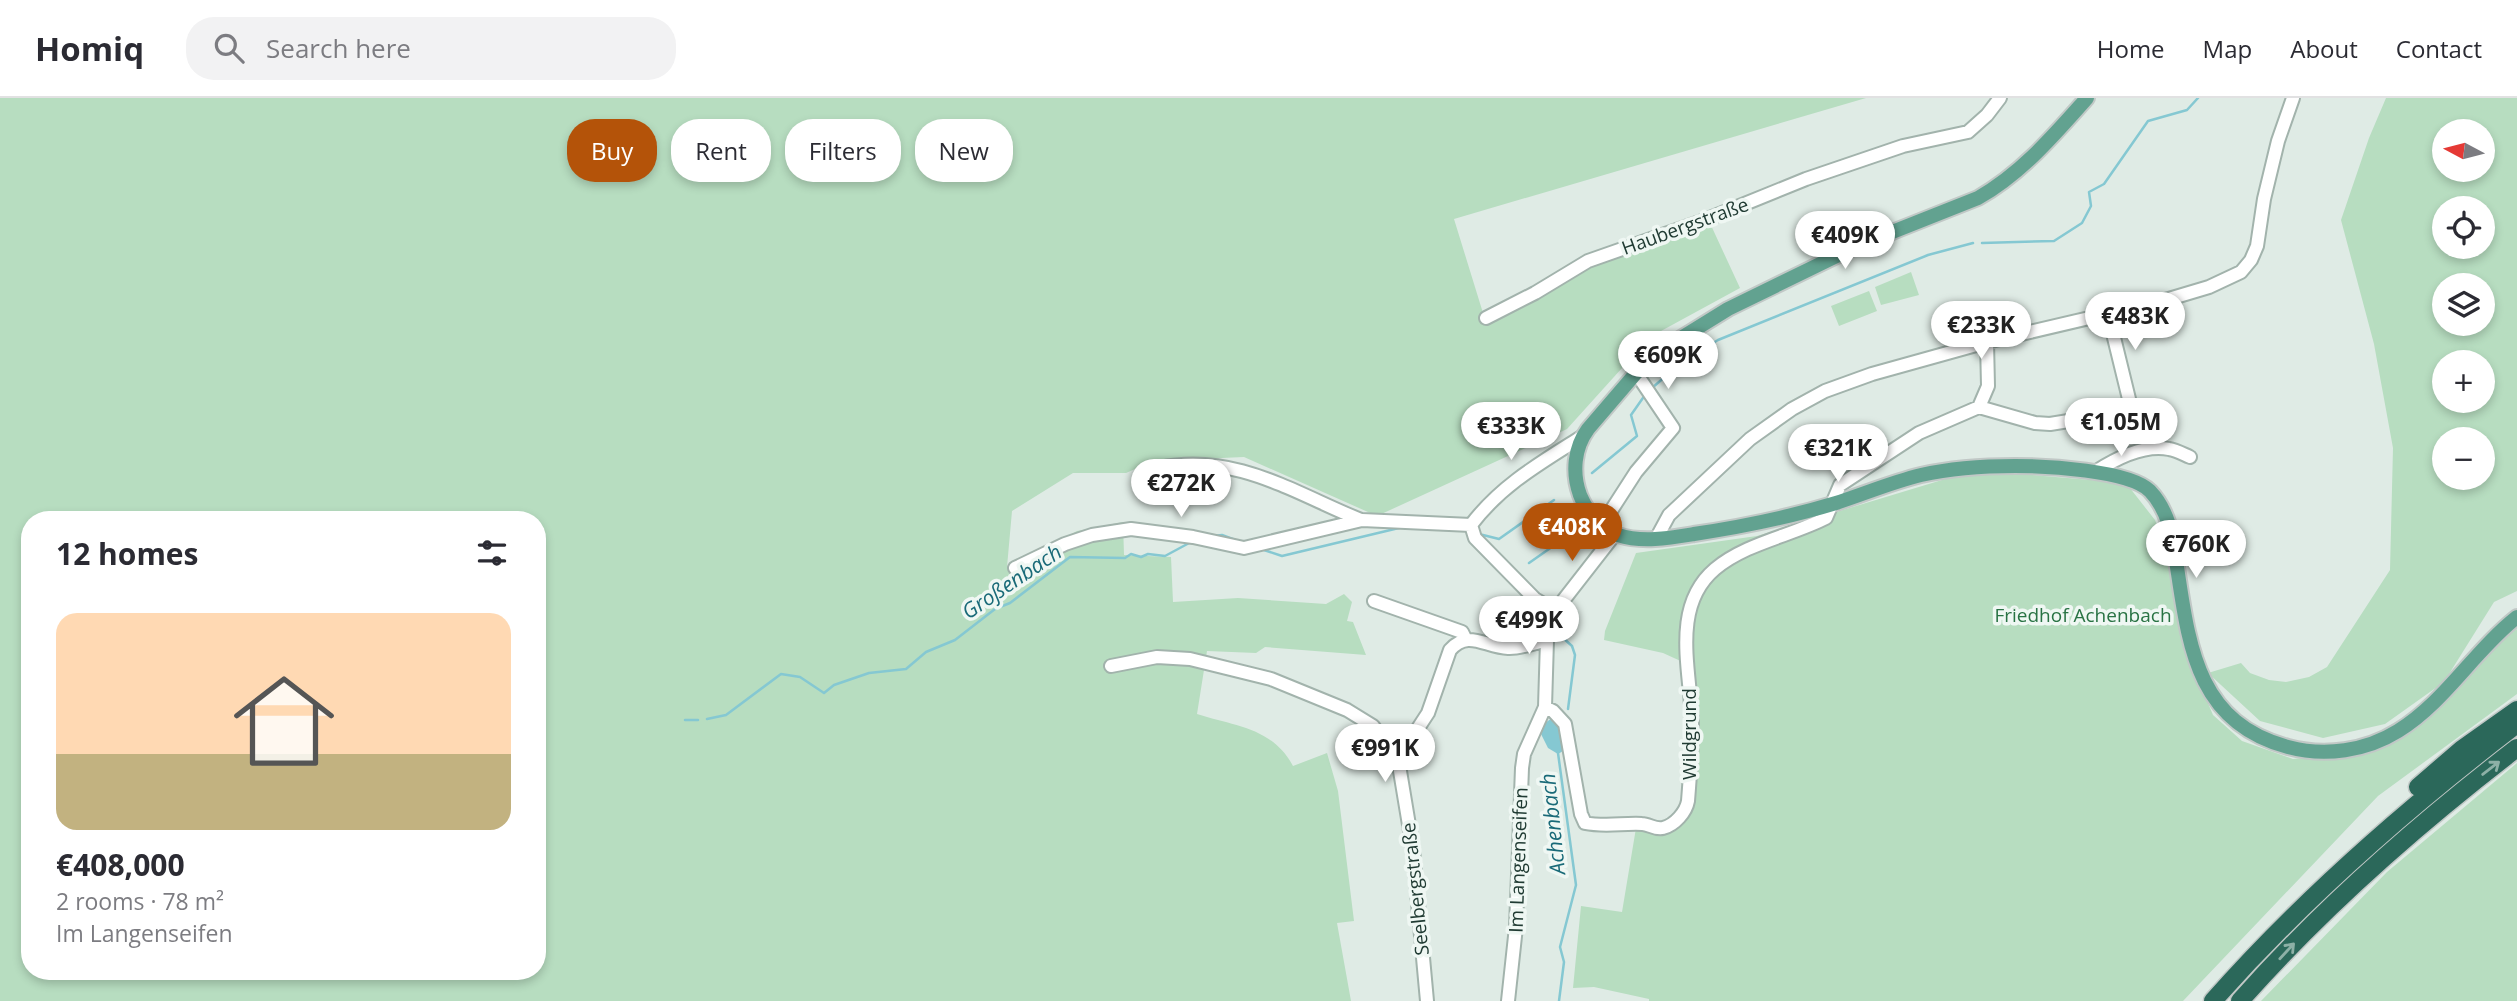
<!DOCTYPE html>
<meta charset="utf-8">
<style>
body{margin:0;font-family:"Open Sans",sans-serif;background:#f2f2f3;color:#2b2b33;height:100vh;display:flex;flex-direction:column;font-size:26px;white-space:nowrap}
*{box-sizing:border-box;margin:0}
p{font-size:23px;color:#7c7c81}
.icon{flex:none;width:38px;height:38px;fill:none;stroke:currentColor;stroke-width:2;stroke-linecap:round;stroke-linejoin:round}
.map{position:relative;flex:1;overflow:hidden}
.details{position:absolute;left:21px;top:413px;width:525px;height:469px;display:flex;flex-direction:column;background:#fff;border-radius:28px;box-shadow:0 4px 10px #0003}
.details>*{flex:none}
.banner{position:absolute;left:567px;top:21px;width:665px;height:63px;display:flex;gap:14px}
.needle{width:46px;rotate:277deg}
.fabs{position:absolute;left:2432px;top:21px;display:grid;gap:14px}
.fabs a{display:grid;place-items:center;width:63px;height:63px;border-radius:50%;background:#fff;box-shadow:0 4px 10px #0003;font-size:35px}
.price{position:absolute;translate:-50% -60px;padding:0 16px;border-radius:24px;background:#fff;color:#222;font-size:23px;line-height:46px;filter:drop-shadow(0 2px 4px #0008)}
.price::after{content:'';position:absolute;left:50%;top:42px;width:21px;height:16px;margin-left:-10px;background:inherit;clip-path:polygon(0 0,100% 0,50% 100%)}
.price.active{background:#b45309;color:#fff}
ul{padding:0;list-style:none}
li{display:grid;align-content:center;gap:14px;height:371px;padding:0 35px}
li span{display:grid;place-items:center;height:217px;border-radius:21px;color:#555}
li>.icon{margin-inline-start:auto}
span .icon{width:126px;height:126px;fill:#fffc;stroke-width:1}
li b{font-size:30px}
h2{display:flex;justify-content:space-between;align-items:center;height:84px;padding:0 35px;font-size:30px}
.chip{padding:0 24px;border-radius:28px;background:#fff;box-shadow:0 4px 10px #0003;font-size:24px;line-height:63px}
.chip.active{background:#b45309;color:#fff}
header{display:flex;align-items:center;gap:42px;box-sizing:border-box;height:98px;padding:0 35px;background:#fff;border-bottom:2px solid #e1e1e2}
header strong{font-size:33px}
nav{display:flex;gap:38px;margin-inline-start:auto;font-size:24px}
.search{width:490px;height:63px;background:#f2f2f3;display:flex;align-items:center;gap:18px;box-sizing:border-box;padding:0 24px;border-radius:28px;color:#7c7c81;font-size:26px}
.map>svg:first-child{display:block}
.green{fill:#b7ddc0;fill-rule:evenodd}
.water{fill:#85c8d2}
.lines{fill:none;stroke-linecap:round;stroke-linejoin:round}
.stream{stroke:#85c8d2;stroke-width:2.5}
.minor-casing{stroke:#a2b3ac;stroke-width:16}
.major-casing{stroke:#c1c8c6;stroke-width:18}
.highway-casing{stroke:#c1c8c6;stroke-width:21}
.minor{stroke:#fff;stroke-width:12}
.major{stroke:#62a290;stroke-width:14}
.highway{stroke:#2b685a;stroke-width:18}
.oneway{stroke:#8db0a6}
.labels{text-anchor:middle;stroke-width:7;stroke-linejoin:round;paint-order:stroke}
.street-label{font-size:19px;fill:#203b33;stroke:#eff7f3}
.park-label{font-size:19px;fill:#297344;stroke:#eff7f3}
.water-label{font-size:21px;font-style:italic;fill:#196a78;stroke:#eff7f3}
</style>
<header>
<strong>Homiq</strong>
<div class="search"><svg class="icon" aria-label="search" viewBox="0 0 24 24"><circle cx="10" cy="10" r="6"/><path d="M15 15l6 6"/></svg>Search here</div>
<nav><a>Home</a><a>Map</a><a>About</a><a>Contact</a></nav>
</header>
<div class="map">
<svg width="2517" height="903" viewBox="0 0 2517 903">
<rect width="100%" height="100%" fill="#dfebe5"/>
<path class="green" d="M0,0h1866l-412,121 29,94 114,-57 112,-35 31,67 -90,49 -83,92 -190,87 -133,-59 -91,4 -27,12h-53l-61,38 -5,56 70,-36 46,-9 1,33 47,2 2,45 65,-4 88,6 18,-10 8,8 -5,19 6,1 13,33 -101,-8 -9,6 -49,-2 -10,63c37,12 75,13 96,52l34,-13 11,38 16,130 -17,2 14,78h-1351zM30,422h507v451h-507z
M2386,0h131v493l-23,11 -50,80 -59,42 -62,14 -63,-17 -52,-48 33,-10 9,10 19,7 17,2 23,-5 18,-10 63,-97 3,-122 -19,-104 -33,-124 28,-82zM2445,33h38v39h-38zM2445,110h38v39h-38zM2445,187h38v39h-38zM2445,264h38v39h-38zM2445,341h38v39h-38z
M1911,174l8,23 -38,10 -6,-18z
M1869,193l8,20 -38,15 -8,-20z
M1975,372l151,13 29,37 9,22 19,102 30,71 29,26 51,18 86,-9 79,-60 40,-48 19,-13v65l-139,102 -195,205h-534v-2l-55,-12 -21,1 8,-82 41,6 16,-96 25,6 19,-16 3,-143 -22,-10 -59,-13 1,-9 31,-78 121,-17z
M2517,665v238h-256l126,-129z"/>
<path class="water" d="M1552,620l6,6 5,27 -5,3 -10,-6 -7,-14 4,-11z"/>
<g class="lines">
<path class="stream" d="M1982,145l72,-2 28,-18 9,-17 -2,-14 15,-8 44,-63 39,-11 11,-12
M1652,290l30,-26 36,-22 210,-85 45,-12
M1592,375l45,-37 -6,-21 14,-20
M1479,436l20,5 55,-39
M1214,438l8,-1 16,6
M1261,451l21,7 121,-29
M1529,465l40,-28
M1562,539l10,9 3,9 -7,54
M707,621l19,-4 55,-41 19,3 24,16 10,-8 35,-12 37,-4 20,-17 29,-12 40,-31 15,-6 60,-46 55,1 6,-4 10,3 7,-3 17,2 26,-14
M685,622h13
M1558,655l18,132 -16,62 4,15 -5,39"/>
<defs>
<path id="minor" d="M1486,220l49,-25 53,-32 117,-41 101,-41 97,-33 65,-14 19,-17 13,-17
M1979,309l56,16 15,1 68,-11 7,-5 4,-9 -21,-86
M1159,370c76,-16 135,25 202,52
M2095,374c20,-13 48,-28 74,-23 7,1 14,5 21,8
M1600,426l7,-7 29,-45 37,-44 -37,-55
M1471,427c30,-40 71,-63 112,-89
M1471,427l4,13 60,61 20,12
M1656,441l13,-24 81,-76 42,-30 33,-18 47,-17 115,-32 175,-41 47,-14 32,-15 10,-12 6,-14 7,-47 14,-58 15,-43
M1015,470l50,-24 27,-9 39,-6 62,8 51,11 118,-28 109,5
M1374,503l88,31 3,6
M1111,568l46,-9 33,2 81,20 76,31 26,16 25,33 15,90 14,152
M1545,609l8,4 12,13 16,90 4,9c19,4 38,0 57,1 7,0 13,6 21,4 12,-3 23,-16 25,-27 2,-25 4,-50 4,-75 0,-52 -23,-118 23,-157 31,-26 76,-33 111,-51l14,-33 79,-52 60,-26 9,-21 -1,-44
M1398,661l30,-46 22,-63c18,-21 35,-3 58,-2 11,1 27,-5 39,-8
M1508,903l8,-74 6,-159 2,-14 21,-47 2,-67 8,-29 60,-77"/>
<path id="major" d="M2087,0c-33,37 -65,75 -109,100l-121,48 -129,63 -63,39 -29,25 -48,56c-14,19 -16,44 -8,66 6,16 22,35 38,40 24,8 52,3 76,-1 47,-7 96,-17 142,-31 28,-9 56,-21 85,-28 31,-7 62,-9 94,-9 30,0 114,4 135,25 20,21 23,49 27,76 12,79 20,156 111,180 37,10 78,4 110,-16 47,-29 76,-80 119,-114"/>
<path id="highway" d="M2418,689l44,-38 55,-39
M2213,903c91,-103 194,-193 304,-277
M2240,903c83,-94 178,-177 277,-253"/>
</defs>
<use href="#minor" class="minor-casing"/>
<use href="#major" class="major-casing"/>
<use href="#highway" class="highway-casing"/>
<use href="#minor" class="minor"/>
<use href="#major" class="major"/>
<use href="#highway" class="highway"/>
</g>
<defs><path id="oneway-shaft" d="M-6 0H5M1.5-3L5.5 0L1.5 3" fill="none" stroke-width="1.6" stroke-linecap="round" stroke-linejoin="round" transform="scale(1.75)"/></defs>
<g class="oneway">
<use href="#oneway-shaft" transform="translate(2491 670) rotate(-38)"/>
<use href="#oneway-shaft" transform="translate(2287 853) rotate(-47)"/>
</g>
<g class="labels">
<g class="street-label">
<text transform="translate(1685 128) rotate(-20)" y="7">Haubergstraße</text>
<text transform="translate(1689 636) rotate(-90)" y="7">Wildgrund</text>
<text transform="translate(1518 762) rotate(-88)" y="7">Im Langenseifen</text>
<text transform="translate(1415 791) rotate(-96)" y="7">Seelbergstraße</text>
</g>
<g class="park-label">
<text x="2083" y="524">Friedhof Achenbach</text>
</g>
<g class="water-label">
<text transform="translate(1012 484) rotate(-34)" y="7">Großenbach</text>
<text transform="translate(1553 726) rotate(-96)" y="7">Achenbach</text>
</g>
</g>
</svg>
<div class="fabs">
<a><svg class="needle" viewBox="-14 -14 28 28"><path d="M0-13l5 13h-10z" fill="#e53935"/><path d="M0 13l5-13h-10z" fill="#7c7c81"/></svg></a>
<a><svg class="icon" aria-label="locate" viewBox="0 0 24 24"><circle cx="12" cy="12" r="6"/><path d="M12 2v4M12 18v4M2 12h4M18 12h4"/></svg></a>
<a><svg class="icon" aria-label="layers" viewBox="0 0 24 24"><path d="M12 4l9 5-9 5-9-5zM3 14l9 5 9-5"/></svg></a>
<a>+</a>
<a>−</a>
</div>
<b class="price" style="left:1845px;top:173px">€409K</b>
<b class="price" style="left:2135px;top:254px">€483K</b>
<b class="price" style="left:1981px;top:263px">€233K</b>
<b class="price" style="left:1668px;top:293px">€609K</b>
<b class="price" style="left:2121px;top:360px">€1.05M</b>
<b class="price" style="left:1511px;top:364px">€333K</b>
<b class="price" style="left:1838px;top:386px">€321K</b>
<b class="price" style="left:1181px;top:421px">€272K</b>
<b class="price active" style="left:1572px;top:465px">€408K</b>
<b class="price" style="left:2196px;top:482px">€760K</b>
<b class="price" style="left:1529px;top:558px">€499K</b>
<b class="price" style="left:1385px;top:686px">€991K</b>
<div class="banner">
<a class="chip active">Buy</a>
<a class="chip">Rent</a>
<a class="chip">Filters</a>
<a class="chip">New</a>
</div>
<section class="details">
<h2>12 homes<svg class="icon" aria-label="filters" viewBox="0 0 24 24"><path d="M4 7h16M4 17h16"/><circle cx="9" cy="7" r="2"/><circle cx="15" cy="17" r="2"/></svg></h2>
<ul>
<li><span style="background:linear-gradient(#ffd9b3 65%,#c2b280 0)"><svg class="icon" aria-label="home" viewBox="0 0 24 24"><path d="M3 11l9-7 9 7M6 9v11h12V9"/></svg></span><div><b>€408,000</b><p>2 rooms · 78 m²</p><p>Im Langenseifen</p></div></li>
</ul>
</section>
</div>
